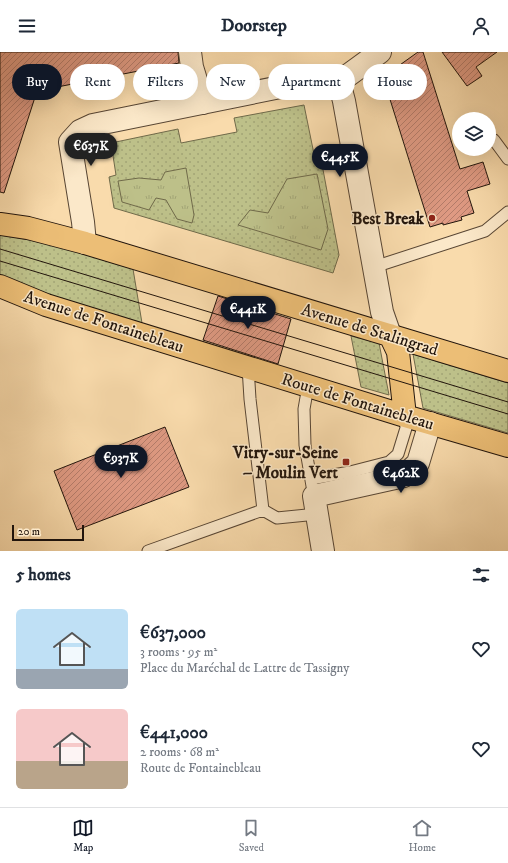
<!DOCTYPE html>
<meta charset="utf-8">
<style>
body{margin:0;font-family:"IM FELL DW Pica",serif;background:#f2f2f3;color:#1f2937;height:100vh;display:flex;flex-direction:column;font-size:15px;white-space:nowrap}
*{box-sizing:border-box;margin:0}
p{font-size:13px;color:#747a83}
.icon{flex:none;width:22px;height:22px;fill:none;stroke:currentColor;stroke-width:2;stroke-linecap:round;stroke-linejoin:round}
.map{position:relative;height:499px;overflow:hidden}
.side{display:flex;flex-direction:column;background:#fff;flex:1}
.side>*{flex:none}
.top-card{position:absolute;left:12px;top:12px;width:484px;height:36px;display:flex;gap:8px}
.tools{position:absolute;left:452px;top:60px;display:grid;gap:8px}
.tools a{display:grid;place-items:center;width:44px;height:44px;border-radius:50%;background:#fff;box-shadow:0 4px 16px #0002;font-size:20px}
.scale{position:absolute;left:12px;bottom:10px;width:72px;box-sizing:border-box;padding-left:4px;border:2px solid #22150c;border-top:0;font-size:11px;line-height:14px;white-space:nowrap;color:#22150c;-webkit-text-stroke:3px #fbe8c9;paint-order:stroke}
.price{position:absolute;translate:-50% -34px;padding:0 9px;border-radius:14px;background:#111827;color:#fff;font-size:13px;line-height:26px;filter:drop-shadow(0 1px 2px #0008)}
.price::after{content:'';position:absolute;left:50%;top:24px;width:12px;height:9px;margin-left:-6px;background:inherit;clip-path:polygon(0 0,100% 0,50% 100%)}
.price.selected{background:#222;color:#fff}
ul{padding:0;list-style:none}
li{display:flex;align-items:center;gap:12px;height:100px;padding:0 16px}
li span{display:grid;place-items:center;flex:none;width:112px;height:80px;border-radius:6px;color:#555}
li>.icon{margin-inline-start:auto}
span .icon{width:48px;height:48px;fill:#fffc;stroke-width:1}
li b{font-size:17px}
h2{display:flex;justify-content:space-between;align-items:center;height:48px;padding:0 16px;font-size:17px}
.chip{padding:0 14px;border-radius:18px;background:#fff;box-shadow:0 4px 16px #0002;font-size:14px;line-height:36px}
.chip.selected{background:#111827;color:#fff}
header{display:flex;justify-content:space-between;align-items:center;height:52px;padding:0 16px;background:#fff;font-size:18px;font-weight:700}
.menu{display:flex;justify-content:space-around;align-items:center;height:56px;border-top:1px solid #e0e1e3;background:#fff;font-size:11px;color:#747a83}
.menu a{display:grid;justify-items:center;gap:2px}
.menu .selected{color:#111827}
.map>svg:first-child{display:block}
.grass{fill:url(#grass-dots);stroke:#706a4a}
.park{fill:url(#park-tufts);stroke:#706a4a}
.building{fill:url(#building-hatch);stroke:#22150c}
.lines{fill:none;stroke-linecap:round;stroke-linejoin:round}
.service-casing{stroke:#584634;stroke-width:13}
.minor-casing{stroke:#584634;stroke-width:24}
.primary-casing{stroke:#22150c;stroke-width:24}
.service{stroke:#fbe8c9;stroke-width:11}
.minor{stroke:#fbe8c9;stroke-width:22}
.primary{stroke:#ecbe76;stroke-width:22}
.tram{stroke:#22150c;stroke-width:1}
.poi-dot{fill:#8f2418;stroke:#fbe8c9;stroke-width:1.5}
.labels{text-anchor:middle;stroke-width:3;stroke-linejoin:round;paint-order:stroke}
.poi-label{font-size:17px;font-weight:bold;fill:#22150c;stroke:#fbe8c9;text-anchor:end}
.street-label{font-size:17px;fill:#22150c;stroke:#fbe8c9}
</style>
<header><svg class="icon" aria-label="menu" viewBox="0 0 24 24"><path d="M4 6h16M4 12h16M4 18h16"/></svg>Doorstep<svg class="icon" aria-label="person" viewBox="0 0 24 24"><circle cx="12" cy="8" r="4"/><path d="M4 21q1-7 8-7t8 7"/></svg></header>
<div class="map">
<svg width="508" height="499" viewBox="0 0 508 499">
<defs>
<pattern id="grass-dots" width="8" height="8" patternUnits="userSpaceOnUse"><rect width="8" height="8" fill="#bdc089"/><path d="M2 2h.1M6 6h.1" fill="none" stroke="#a2a475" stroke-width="1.8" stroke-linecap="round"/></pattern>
<pattern id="park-tufts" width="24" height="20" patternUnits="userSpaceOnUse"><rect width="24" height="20" fill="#bdc089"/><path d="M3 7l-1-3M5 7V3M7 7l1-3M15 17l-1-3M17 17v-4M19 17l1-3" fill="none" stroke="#a2a475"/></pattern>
<pattern id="building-hatch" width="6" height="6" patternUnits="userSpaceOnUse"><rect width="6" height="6" fill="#df9a83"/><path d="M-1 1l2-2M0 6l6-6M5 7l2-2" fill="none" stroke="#b47c6a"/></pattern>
</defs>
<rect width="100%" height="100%" fill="#f9dbac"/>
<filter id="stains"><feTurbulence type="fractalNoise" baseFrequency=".005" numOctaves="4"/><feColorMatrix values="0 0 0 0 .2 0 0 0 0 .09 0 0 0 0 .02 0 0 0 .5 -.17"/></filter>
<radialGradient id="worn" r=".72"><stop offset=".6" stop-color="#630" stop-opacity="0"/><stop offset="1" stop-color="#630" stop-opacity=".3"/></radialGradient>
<path class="grass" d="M304,53l11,54h6l18,96 -6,18 -219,-65 -5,-31 7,-2 -5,-32 67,-14 3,14 56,-11 -3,-14z
M0,183c46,6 89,21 133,34l9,54 -97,-28 -45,-18z
M351,284l28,7 10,52 -28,-8z
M413,302l95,29v50l-85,-25z"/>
<path class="park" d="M186,116l8,47 -2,8 -15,-4 -11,-19 -10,-2 -7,12 -27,-8 -4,-21 21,-3 22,2 4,-8z
M317,122l11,55 -7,21 -83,-25 12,-15 18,3 19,-34z"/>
<path class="building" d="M0,0h178l1,11 -142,28 -33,102 -4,-1z
M418,0h5l37,117 23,-7 7,22 -23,7 7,22 -13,4 1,3 -19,5v-2l-13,4 -47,-150z
M442,0h55l-21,15 6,9 -15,10z
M218,244l73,23 -13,45 -75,-24z
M165,375l24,60 -112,43 -23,-59z"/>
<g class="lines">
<defs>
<path id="service" d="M494,88l14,19
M374,215l111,-36 23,-19
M308,334l-4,23 1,36 7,41
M311,427l39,-7 39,-10 9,-8 8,-26 -1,-12
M263,458l14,8 40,-4
M148,499l115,-41 -13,-111 -2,-32"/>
<path id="minor" d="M190,0l2,15 11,36
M339,30l41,-30
M85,191l-2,-21 -13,-80 10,-11 13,-6 217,-44 29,1 5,19 38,211 8,23
M323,499l-9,-55 90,-20 14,-13 12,-40"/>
<path id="primary" d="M0,172l28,4 57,15 423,128
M0,234l46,19 359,111 103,30
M390,283l8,17 7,64"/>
</defs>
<use href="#service" class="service-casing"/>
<use href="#minor" class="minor-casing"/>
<use href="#primary" class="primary-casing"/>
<use href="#service" class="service"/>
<use href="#minor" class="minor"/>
<use href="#primary" class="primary"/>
<path class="tram" d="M0,197l508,153
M0,209l508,153"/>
</g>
<g class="poi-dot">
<circle cx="432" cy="166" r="4"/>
<rect x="342" y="406" width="8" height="8" rx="2"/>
</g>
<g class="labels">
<g class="poi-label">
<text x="424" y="172">Best Break</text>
<text x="338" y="406">Vitry-sur-Seine<tspan x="338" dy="20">– Moulin Vert</tspan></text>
</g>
<g class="street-label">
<text transform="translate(104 269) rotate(18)" y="6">Avenue de Fontainebleau</text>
<text transform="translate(370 277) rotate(17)" y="6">Avenue de Stalingrad</text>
<text transform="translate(358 349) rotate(17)" y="6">Route de Fontainebleau</text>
</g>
</g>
<rect width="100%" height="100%" filter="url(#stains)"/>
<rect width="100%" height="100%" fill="url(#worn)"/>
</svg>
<div class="tools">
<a><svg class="icon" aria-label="layers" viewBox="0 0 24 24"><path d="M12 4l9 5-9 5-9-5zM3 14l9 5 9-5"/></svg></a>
</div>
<div class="scale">20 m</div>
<b class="price selected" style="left:91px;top:115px">€637K</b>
<b class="price" style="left:340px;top:126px">€445K</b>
<b class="price" style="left:248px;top:278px">€441K</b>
<b class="price" style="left:121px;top:427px">€937K</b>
<b class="price" style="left:401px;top:442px">€462K</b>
<div class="top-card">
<a class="chip selected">Buy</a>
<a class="chip">Rent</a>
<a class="chip">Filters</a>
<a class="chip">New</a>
<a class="chip">Apartment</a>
<a class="chip">House</a>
</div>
</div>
<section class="side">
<h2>5 homes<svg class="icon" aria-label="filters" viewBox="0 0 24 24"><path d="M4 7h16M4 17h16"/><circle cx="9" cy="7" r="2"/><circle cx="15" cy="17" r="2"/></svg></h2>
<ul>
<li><span style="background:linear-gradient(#bfe0f5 75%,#9aa5b1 0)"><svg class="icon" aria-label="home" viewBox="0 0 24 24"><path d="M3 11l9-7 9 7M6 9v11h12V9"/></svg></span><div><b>€637,000</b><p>3 rooms · 95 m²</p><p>Place du Maréchal de Lattre de Tassigny</p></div><svg class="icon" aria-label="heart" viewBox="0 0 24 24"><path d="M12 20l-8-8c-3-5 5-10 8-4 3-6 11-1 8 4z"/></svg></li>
<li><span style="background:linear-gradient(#f6c9c9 65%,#b9a48a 0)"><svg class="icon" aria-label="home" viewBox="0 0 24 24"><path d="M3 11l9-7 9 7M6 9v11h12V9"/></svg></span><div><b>€441,000</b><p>2 rooms · 68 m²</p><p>Route de Fontainebleau</p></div><svg class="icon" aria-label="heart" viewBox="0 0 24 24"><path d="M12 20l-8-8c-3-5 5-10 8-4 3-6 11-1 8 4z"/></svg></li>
</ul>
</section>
<nav class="menu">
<a class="selected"><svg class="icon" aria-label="map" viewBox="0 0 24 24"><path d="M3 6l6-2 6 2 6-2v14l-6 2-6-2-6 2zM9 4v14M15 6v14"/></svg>Map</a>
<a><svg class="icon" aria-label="saved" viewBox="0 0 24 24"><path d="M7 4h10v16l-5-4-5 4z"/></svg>Saved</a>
<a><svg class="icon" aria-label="home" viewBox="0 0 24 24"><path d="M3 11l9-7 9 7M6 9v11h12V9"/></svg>Home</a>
</nav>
